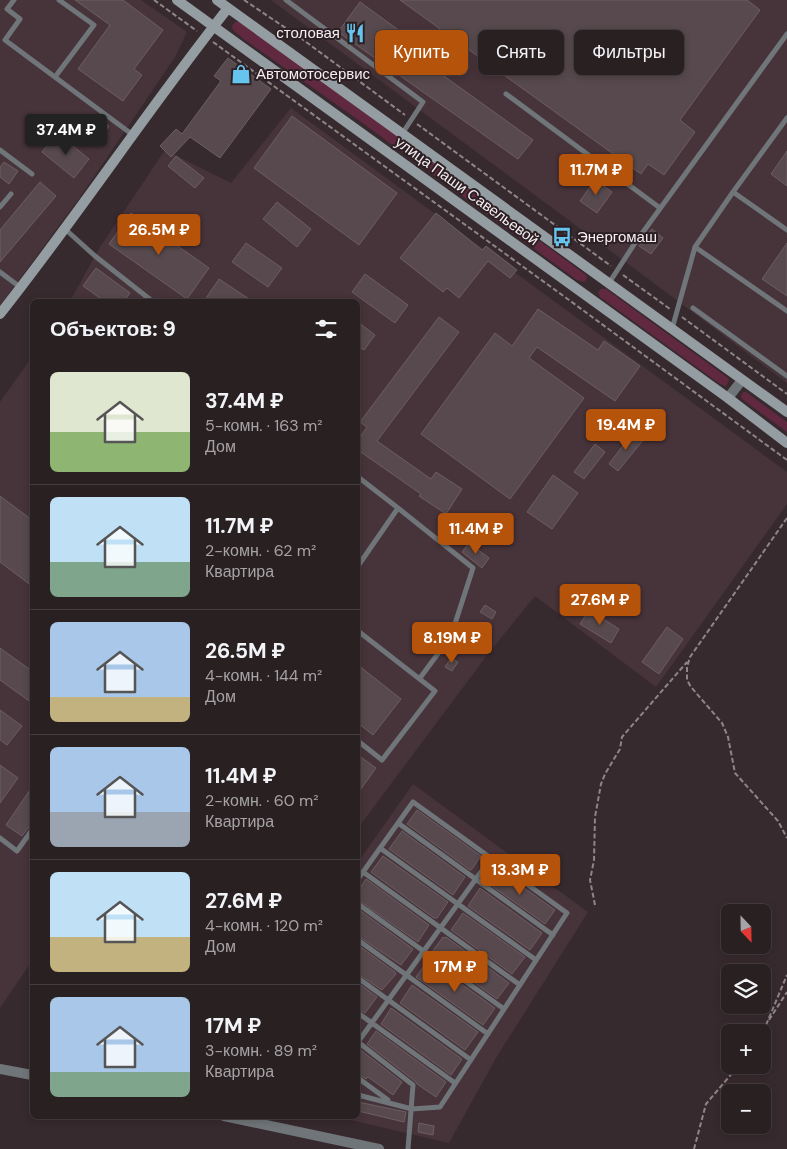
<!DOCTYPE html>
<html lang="ru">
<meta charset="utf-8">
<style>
body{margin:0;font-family:"DM Sans",sans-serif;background:#352d2f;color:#f1f3f6;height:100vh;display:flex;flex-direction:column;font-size:19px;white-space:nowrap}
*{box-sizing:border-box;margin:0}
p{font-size:16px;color:#a5a3a5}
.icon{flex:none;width:28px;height:28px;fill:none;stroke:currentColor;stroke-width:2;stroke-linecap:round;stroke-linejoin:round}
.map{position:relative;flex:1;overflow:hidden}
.sheet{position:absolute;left:30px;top:299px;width:330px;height:820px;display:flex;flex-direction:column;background:#292022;border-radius:8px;box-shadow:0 2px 8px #0003,0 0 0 1px #453e40}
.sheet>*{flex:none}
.top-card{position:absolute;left:375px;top:30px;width:336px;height:45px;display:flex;gap:10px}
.needle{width:32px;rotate:158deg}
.tools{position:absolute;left:721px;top:904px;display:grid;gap:10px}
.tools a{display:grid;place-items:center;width:50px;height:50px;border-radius:8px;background:#292022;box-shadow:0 2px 8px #0003,0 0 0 1px #453e40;font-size:25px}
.price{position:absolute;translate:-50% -42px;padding:0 11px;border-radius:5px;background:#b45309;color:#fff;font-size:16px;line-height:32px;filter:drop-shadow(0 1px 2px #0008)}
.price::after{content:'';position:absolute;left:50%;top:30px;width:15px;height:11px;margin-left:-8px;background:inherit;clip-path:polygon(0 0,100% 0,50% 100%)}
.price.selected{background:#222;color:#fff}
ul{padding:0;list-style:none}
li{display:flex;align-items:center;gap:15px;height:125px;padding:0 20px}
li+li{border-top:1px solid #453e40}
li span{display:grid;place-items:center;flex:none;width:140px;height:100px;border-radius:8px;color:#555}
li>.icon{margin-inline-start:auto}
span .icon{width:60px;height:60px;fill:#fffc;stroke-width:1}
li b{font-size:21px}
h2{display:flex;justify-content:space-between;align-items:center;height:60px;padding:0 20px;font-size:21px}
.chip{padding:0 18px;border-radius:8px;background:#292022;box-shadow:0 2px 8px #0003,0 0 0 1px #453e40;font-size:18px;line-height:45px}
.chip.selected{background:#b45309;color:#fff}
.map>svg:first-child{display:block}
.built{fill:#47333a}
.green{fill:#60293f}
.building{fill:#57494d;stroke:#6d5e63}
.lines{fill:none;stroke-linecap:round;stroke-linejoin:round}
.path{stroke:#8f8487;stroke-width:2;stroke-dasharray:5 2.5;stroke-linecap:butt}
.lane{stroke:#6f7578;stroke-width:5}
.street{stroke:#6f7578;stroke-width:10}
.secondary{stroke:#939da2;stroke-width:10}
.labels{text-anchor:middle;stroke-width:4;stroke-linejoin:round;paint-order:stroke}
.poi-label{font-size:15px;fill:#f7eef1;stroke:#2d2025;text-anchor:start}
.street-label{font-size:15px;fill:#f7eef1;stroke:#2d2025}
</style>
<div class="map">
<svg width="787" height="1149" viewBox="0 0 787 1149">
<rect width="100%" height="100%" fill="#372a2e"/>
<path class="built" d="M0,0h141l46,32 -12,25 -92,136 -83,113z
M271,0h516v383l-136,-102z
M291,108l496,364v32l-131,183 -121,-91 -47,58 -130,174v-527h-288l30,-54 65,-97 66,33z
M32,357v604l-32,47v-606z
M413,784l175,128 -92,146 -47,85 -116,-27h25v-254z"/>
<path class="green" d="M235,22h5l162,112 67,55 117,86 1,3 -3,4 -7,-2 -220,-161 -112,-79 -12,-10 -1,-4z
M601,289h5l122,89 1,3 -3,5 -6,-2 -120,-87 -2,-5z
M743,392h3l41,30v10l-45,-33 -1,-3z"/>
<path class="building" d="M75,0h48l40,30 -29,39 8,6 -19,26 -45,-32 32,-44z
M400,0h347l13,10 -80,110 15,12 -31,43 -16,-11 -7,10z
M360,2l44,32 -6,9 135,97 -15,19 -180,-127z
M228,58l43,31 -51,69 -30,-21 -19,20 -11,-11 16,-17 6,5 39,-53 -7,-5z
M92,115l17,11 -11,17 -17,-11z
M292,116l105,77 -38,52 -105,-77z
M57,133l32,26 -15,19 -32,-26z
M787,151v35l-16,-12z
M176,156l28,22 -9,10 -27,-22z
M4,162l14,9 -9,13 -9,-7v-10z
M595,180l17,12 -15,21 -17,-12z
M40,182l16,14 -56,66v-32z
M277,202l34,27 -14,18 -34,-28z
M131,213l78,55 -22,31 -78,-55z
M436,213l46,37 4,-4 31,24 -7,8 -22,-17 -29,37 -12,-10 -4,4 -43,-34z
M652,229l11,9 -12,16 -12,-8z
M246,243l36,25 -14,19 -36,-25z
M787,243v53l-25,-17z
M96,268l34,25 -6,8h-20l-21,-15z
M365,274l43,31 -13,18 -43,-31z
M219,279l33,22h-48z
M538,309l60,41 6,-9 36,25 -25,35 -78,-54 -8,11 55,40 -74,101 -89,-65 74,-101 17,13z
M439,317l20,15 -82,109 54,38 5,-7 26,17 -16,25 -27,-18 2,-2 -63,-44v-10l9,-13 -7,-5z
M358,322l17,13 -11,15 -6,-4z
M634,431l10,8 -26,32 -9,-7z
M595,444l10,8 -21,27 -10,-7z
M553,475l25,18 -26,36 -25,-17z
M0,496l32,24v66l-32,-24z
M469,543l20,15 -7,10 -20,-16z
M485,605l11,7 -4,7 -12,-7z
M589,610l30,19 -8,14 -31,-19z
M667,627l16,12 -24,35 -17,-12z
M0,648l32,23v32l-32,-23z
M451,658l7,4 -6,9 -7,-4z
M358,665l43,34 -28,36 -15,-12z
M0,710l22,16 -15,19 -7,-5z
M358,755l18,13 -18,25z
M0,765l18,13 -18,25z
M32,787v36l-10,13 -16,-11z
M417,810l64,46 -9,13 -2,1 -63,-46z
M402,831l63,46 -12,18 -64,-46z
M383,856l65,46 -11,16h-3l-63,-46z
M495,867l60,43 -10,14 -60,-43z
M366,879l63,46 -11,17 -60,-42v-9z
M480,888l62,45 -12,17 -62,-44z
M358,909l55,40 -12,16 -43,-29z
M463,913l62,44 -13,17 -61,-44z
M443,937l2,1 1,-1 63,46 -12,16 -65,-47z
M358,945l37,27 1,2 -14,16 -24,-16z
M428,960l67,48 -12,17 -67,-48z
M358,983l19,14 -12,16 -7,-4z
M412,985l66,47 -13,18 -65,-47z
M391,1008l71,51 -11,16 -70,-51z
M376,1031l70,51 -10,15 -19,-13 -1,-2 -49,-38z
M358,1048l44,34 -9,13 -25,-18 -2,2 -8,-5z
M358,1102l48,10 -2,10 -46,-11z
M419,1123l15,3 -1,9 -15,-3z"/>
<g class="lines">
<path class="path" d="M154,0l43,31
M244,0l58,39 103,76
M213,42l356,258 218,160
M417,124l194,142
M623,275l47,34
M682,317l105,77
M787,518l-97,139 -3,10v13l4,7 31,36 6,14 7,36 43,48 9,17
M595,905l-5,-25 4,-20 1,-43 6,-33 4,-10 15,-25 2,-12 65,-75
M769,1020l18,-28
M766,1025l21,-50
M760,1032l6,-8
M694,1149l12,-45 33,-39"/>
<path class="lane" d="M14,0l-7,9 13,10 -15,21 128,95
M286,0l137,102 -21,32
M55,77l39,-52 -35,-25
M506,94l154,114
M0,150l32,24
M733,192l54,-74
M0,207l11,-13
M65,229l30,27 57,45
M787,230l-54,-38 -38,55 92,64
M0,272l20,15
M609,283l26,-40 152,-209
M693,308l94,68
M672,329l23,-82
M358,477l40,31 -40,58
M398,508l75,60 -22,68 -31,42
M358,631l77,60 -53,69 -24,-19
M398,823l155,112
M0,838l17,13 15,-21
M380,848l156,112
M363,872l157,113
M358,879l55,-77 154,111 -127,194 -28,2 -54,-14
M358,904l146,105
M358,940l130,94
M358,978l113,82
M358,1013l97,70
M358,1042l133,-184
M358,1042l55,43 -5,64
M358,1078l30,22"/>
<path class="street" d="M728,398l14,-18
M0,1069l32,6
M224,1116l155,33"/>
<path class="secondary" d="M177,0l551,398 59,45
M217,0l570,412
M0,314c79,-100 149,-206 228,-306"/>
</g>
<defs>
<symbol id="restaurant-bare" viewBox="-9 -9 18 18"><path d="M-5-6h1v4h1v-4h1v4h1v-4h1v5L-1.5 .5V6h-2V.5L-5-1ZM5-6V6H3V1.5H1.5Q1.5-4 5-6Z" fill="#65c5ee" stroke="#2d2025" stroke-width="2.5" paint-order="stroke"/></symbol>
<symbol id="shop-bare" viewBox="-9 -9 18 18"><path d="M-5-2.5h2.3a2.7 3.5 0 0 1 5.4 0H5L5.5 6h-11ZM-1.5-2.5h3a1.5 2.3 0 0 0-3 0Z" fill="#65c5ee" stroke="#2d2025" stroke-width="2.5" paint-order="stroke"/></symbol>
<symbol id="bus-bare" viewBox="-9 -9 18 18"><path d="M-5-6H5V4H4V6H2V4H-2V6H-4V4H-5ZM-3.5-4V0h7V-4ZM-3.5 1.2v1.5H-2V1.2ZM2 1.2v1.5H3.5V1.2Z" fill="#65c5ee" stroke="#2d2025" stroke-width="2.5" paint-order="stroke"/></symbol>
</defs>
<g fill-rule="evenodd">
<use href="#restaurant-bare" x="341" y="19" width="28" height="28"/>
<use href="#shop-bare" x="227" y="60" width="28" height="28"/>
<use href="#bus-bare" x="548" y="223" width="28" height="28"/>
</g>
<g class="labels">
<g class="poi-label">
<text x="340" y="38" text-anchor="end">столовая</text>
<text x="256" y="79">Автомотосервис</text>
<text x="577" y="242">Энергомаш</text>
</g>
<g class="street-label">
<text transform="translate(467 191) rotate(36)" y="5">улица Паши Савельевой</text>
</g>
</g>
</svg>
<div class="tools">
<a><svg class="needle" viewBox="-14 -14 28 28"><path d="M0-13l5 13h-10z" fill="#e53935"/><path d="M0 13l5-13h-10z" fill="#a5a3a5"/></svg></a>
<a><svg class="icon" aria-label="layers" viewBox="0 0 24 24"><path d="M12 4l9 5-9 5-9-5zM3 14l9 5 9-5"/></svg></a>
<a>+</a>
<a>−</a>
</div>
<b class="price selected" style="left:66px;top:156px">37.4M ₽</b>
<b class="price" style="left:596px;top:196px">11.7M ₽</b>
<b class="price" style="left:159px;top:256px">26.5M ₽</b>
<b class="price" style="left:626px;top:451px">19.4M ₽</b>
<b class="price" style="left:476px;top:555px">11.4M ₽</b>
<b class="price" style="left:600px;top:626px">27.6M ₽</b>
<b class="price" style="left:452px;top:664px">8.19M ₽</b>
<b class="price" style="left:520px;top:896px">13.3M ₽</b>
<b class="price" style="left:455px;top:993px">17M ₽</b>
<div class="top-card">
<a class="chip selected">Купить</a>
<a class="chip">Снять</a>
<a class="chip">Фильтры</a>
</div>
<section class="sheet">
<h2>Объектов: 9<svg class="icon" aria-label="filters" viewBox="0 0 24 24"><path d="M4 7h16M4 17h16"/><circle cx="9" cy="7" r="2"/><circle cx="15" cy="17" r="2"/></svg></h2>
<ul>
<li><span style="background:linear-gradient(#dfe7d0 60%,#8fb573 0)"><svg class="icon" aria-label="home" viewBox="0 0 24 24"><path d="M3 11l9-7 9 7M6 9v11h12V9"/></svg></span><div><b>37.4M ₽</b><p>5-комн. · 163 m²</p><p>Дом</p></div></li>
<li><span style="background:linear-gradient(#bfe0f5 65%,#7fa58c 0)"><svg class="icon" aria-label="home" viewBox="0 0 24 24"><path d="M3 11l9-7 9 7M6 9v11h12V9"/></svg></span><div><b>11.7M ₽</b><p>2-комн. · 62 m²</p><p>Квартира</p></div></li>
<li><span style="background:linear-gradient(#a9c7e8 75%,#c2b280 0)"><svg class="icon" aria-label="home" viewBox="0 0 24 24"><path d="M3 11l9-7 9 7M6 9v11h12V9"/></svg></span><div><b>26.5M ₽</b><p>4-комн. · 144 m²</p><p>Дом</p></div></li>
<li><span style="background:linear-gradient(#a9c7e8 65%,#9aa5b1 0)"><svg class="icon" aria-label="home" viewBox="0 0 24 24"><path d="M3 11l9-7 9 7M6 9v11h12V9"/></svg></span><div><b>11.4M ₽</b><p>2-комн. · 60 m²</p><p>Квартира</p></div></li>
<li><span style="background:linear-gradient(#bfe0f5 65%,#c2b280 0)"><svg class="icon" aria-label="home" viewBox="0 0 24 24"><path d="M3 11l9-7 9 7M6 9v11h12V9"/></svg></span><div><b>27.6M ₽</b><p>4-комн. · 120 m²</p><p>Дом</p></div></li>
<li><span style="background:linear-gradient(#a9c7e8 75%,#7fa58c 0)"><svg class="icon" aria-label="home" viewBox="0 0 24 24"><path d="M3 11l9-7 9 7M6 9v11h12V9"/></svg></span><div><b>17M ₽</b><p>3-комн. · 89 m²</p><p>Квартира</p></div></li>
</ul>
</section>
</div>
